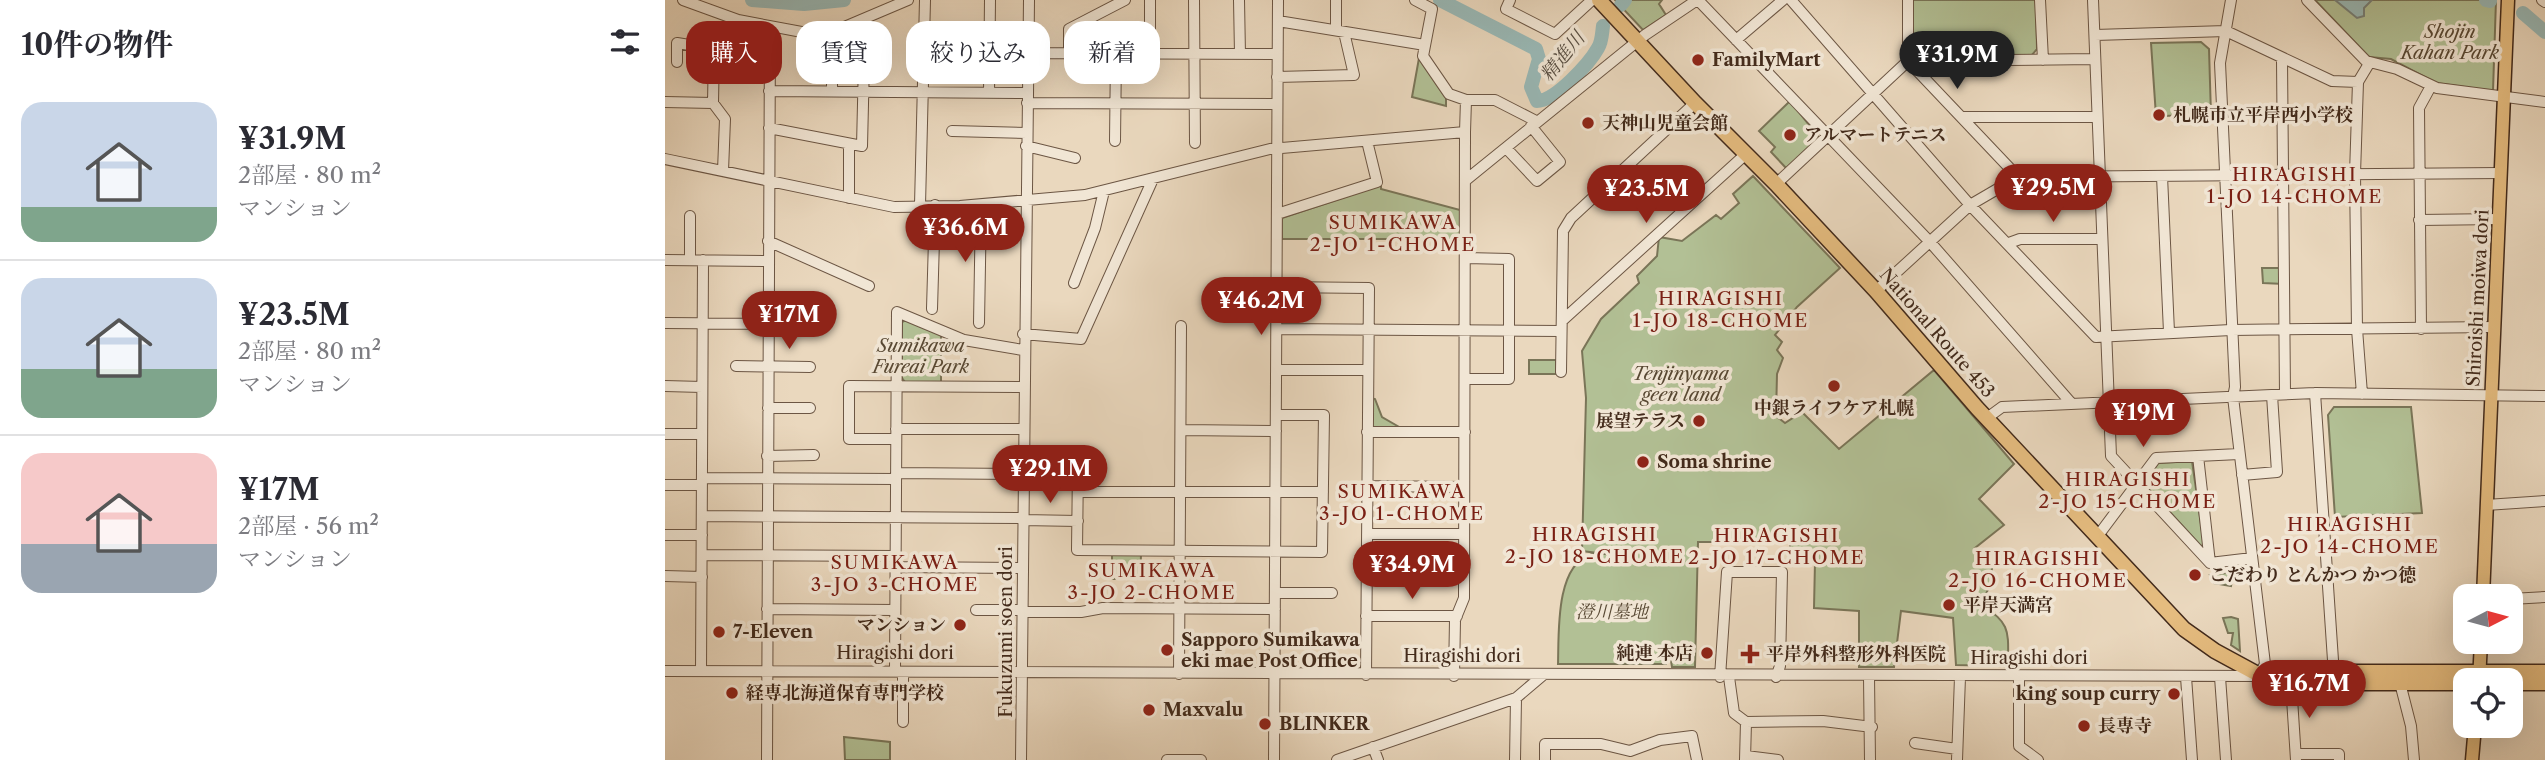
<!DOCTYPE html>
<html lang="ja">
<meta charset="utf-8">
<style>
body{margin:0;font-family:"Libre Caslon Text","Noto Serif JP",serif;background:#f2f2f3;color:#2b2b33;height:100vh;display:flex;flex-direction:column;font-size:26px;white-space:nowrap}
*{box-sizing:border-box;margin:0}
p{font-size:23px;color:#7c7c81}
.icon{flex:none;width:38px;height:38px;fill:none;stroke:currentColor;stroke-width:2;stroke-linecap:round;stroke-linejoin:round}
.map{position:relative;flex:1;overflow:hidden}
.drawer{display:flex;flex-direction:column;background:#fff;width:665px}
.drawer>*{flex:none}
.hud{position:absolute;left:21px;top:21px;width:665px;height:63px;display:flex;gap:14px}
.needle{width:46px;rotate:84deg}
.buttons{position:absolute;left:1788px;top:584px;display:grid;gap:14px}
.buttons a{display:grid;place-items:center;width:70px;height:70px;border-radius:14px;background:#fff;box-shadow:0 7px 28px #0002;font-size:35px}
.price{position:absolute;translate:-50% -60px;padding:0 16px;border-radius:24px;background:#8f2418;color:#fff;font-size:23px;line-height:46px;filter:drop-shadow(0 2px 4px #0008)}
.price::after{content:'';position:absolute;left:50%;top:42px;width:21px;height:16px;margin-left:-10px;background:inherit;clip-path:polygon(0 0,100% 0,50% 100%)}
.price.active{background:#222;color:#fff}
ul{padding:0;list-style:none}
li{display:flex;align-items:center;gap:21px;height:175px;padding:0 21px}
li+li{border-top:2px solid #e1e1e2}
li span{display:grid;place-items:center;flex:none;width:196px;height:140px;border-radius:21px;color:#555}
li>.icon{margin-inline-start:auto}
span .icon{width:84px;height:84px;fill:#fffc;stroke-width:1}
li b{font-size:30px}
h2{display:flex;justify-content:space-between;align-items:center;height:84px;padding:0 21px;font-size:30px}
.pill{padding:0 24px;border-radius:21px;background:#fff;box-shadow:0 7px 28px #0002;font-size:24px;line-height:63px}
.pill.active{background:#8f2418;color:#fff}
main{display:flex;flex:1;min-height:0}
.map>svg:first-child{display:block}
.green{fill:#b2c095;stroke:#7a7558;stroke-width:2}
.water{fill:#99b9b7;stroke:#768079;stroke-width:2}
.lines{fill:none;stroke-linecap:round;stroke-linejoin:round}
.river{stroke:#99b9b7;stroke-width:14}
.minor-casing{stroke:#6c5644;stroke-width:12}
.major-casing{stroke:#422a1b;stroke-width:15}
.highway-casing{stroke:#422a1b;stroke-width:17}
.minor{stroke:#f1e6d5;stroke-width:10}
.major{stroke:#e5bc7f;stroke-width:12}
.highway{stroke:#e5bc7f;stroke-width:14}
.poi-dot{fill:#8f2418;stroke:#f1e6d5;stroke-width:2.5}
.labels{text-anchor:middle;stroke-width:7;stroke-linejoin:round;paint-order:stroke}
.park-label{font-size:18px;font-style:italic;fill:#584833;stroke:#f1e6d5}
.poi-label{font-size:18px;font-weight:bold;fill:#422a1b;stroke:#f1e6d5;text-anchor:start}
.street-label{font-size:18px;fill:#422a1b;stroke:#f1e6d5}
.water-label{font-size:19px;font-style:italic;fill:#584e42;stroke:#f1e6d5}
.neighbourhood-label{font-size:19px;letter-spacing:2px;fill:#7a1f14;stroke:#f1e6d5}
</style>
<main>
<section class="drawer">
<h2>10件の物件<svg class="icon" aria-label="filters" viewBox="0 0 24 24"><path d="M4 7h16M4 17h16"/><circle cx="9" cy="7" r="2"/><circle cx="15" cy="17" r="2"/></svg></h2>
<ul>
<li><span style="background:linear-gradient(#c9d6e8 75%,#7fa58c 0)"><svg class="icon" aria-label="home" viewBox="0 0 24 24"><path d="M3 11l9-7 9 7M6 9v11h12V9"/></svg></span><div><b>¥31.9M</b><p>2部屋 · 80 m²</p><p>マンション</p></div></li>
<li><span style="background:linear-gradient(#c9d6e8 65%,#7fa58c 0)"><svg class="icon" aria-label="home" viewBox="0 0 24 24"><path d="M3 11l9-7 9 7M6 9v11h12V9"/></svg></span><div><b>¥23.5M</b><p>2部屋 · 80 m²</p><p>マンション</p></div></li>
<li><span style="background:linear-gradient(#f6c9c9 65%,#9aa5b1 0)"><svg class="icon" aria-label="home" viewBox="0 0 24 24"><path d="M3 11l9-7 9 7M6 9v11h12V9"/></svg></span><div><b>¥17M</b><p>2部屋 · 56 m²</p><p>マンション</p></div></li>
</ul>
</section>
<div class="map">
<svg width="1880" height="760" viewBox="0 0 1880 760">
<rect width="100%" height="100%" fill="#ead8be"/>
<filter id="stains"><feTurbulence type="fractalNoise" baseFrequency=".00286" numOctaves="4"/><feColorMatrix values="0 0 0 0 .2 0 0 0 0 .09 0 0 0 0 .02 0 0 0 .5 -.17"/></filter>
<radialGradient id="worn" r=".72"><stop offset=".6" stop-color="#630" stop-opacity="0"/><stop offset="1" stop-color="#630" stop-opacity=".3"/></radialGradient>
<path class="green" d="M950,0h47l-3,4 7,11 -23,15z
M1245,0h126l1,49 -5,6 -117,1 -2,-2z
M1650,0h181l-3,91 -57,-8 -45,-24 -22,-2z
M1536,42l8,7 2,66 -55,1 -5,-73z
M754,58l27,40v8l-34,-9z
M1125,101l30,38 -33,30 -16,-17 4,-5 -16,-16z
M1088,176l87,92 -43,39 -22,28 7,7 -5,8 6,8 -6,16 -1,42 9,7 17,-11 37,37 95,-79 80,94 -35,35 25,26 -29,23 17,20 -2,17 -9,20c31,18 27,28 27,61l-52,-1 -3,-47 -52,-7 -7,56h-35v-56l-45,-3 1,-46h-24l-1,-20h-92l-3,125h-23l-4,-25 -2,22h-108c1,-29 -3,-98 32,-109 4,-2 11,-1 16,-1l-24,-3 4,-153 -4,-47 19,-32 38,-36 -2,-7 20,-20 2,-19 23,4 34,-26 5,4 18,-16 -6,-9z
M716,185v4l79,21v29h-178v-21z
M1597,268h22v16l-21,-1z
M241,320l35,14v48h-36l-3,-4v-56z
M864,360h27v14h-27z
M706,398l4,1 7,18 19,11 -30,-1z
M1669,407h77l11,106 -87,4 -7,-102z
M1527,461l12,84 -3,1 -56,-61 13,-22z
M447,554l29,1 -1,24h-28z
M1577,571l1,8 -11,2 -1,5 -17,-3 -4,-8z
M1566,617l7,2 2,32 -9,-6 2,-12h-5l-5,-15z
M179,737l46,5v18h-45z"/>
<path class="water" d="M1670,0h37l-8,8v8l-7,2z"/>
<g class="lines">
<path class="river" d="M87,0l52,4 40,-4
M775,0l96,49 3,10 -8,28 6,14c18,0 52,-37 61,-53 4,-6 4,-15 5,-22
M1821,0l4,1
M956,5l4,-5
M1858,13l22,19"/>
<defs>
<path id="minor" d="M18,0l55,20 85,16 85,-36
M529,0l1,143
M574,0l1,54
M671,0v30
M750,0l17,9 -9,47 26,38 17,6h29l41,21
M845,0l-4,9 49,25 37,-34
M1033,0l232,242 142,162
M1126,0l179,205 126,132 135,-7 263,-3
M1243,0v61l110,116
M1375,0l3,60
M1428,0l18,456 99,107 42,-5
M1642,0l59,61 31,8 40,19 108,14
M1877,0l3,2
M613,21l147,24
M1430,35l131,-4 106,50 26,1
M1071,40l47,-40
M49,49l-1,54 12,16 -2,52
M363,53l249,1
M404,53v-24l56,-29
M485,53v-53
M1617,60l3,334
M12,62v-19l93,15
M612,77l77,-2 -10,-43
M104,91l258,2
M167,91v-58
M324,93l1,-93
M0,102l48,1
M362,103l250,1
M1296,117h136
M104,128l93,18 3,-127
M287,131l75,2
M800,132l1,-32
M450,141l1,-88
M361,146l49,12
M841,148l31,33 23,-19 -29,-36
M0,159l229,48 66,-1 125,-11 185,-46 195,-17 -1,466 -9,22 -1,56
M1497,176l7,156
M801,180l179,-145 52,-35
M1111,184l132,-123 187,-2
M184,198v-54
M255,205l5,-205
M612,214l100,-32 -10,-41
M1754,220l80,-1
M103,241l101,45
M1344,243l11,-4h82
M0,260l103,1
M25,260v-44
M409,283l21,-55 9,-37
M612,287l92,1 -3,387
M1211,291l94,-86 48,-28 483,-4
M267,309l3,-104
M899,319l183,-166
M0,323l145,1
M314,323l2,-118
M612,329l284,2
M1756,329l-2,-221 12,-22
M358,334l58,5 72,-160
M71,366l74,1
M612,370h91
M896,372l2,-141 8,-13 124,-115
M800,379h44v-120l-43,-1
M0,386l37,1
M1650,393l19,282
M1697,394l-5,-65 -2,-155 3,-92 12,-20
M103,408h42
M1322,418l15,-11 313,-14 230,3
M231,429h127
M516,430l95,1
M702,432h98
M0,434h37
M231,439h-47v-53l174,1
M102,456l47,-1
M1533,456l12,107
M413,465l-1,85 245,2 2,-137h-48
M231,473l126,1
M1577,475l35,-3 -5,-77
M37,478l194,1
M0,485h37
M702,486l97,1
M413,492h245
M1821,505l59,-4
M37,516l320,2
M357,520l56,1
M702,534h97
M0,535h37
M1432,537l59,-79 83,-4
M37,555l193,1
M230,567l127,1
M0,576l37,1
M702,577h97
M610,593h57
M1846,599l34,-2
M102,609l128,1
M311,610h46
M357,612h59l22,-4 172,1
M701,616h91
M0,671l1594,5 6,-12 -32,-267 2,-10 -15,-324 11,-63
M36,671l2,-411
M230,672l2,-360 67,28 59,10
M238,673v49
M514,674l2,-348
M1055,677l7,-105h55l-2,94 -4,11
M1064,677l5,36 12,9 -1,38
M1204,677l1,83
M1354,677v69l19,14
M1521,677l6,83
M1555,677l6,83
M1626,683l5,77
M1735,683l11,43 3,34
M1081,722l77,-1 49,6
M1250,743l42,6
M708,747l5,13
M1631,754h43v6
M1081,756l32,4
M102,760l3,-733
M356,760l8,-760
M502,760h34
M609,760l4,-760
M672,760l179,-62 26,-22
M850,760l1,-62
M880,760v-16h56l29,7 30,-11 32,-4 5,24
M1292,760l3,-83"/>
<path id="major" d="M1818,597l25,-597
M1814,681l2,-39
M1807,760l3,-34"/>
<path id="highway" d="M934,0l96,103 81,81 100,107 101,117 207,221 31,22 59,32h192
M1594,676l15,-4h271
M1846,683h34"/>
</defs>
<use href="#minor" class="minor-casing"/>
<use href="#major" class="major-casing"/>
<use href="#highway" class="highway-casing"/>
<use href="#minor" class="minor"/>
<use href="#major" class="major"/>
<use href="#highway" class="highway"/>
</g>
<g class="poi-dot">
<circle cx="1033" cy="60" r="7"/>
<circle cx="1494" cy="115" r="7"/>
<circle cx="923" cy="123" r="7"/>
<circle cx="1125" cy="135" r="7"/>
<circle cx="1169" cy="386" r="7"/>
<circle cx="1034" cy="421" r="7"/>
<circle cx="978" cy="462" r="7"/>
<circle cx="1530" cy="575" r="7"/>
<circle cx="1284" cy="605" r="7"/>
<circle cx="295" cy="625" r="7"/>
<circle cx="54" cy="632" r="7"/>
<circle cx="502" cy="650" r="7"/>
<circle cx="1042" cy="653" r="7"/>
<path d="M1081.5 643.5h7v7h7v7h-7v7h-7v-7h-7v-7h7z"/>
<circle cx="67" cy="693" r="7"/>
<circle cx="1509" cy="694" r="7"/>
<circle cx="484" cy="710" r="7"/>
<circle cx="600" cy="724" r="7"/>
<circle cx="1419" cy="726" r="7"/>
</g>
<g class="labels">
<g class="park-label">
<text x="1785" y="38">Shojin<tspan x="1785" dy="21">Kahan Park</tspan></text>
<text x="256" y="352">Sumikawa<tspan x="256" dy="21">Fureai Park</tspan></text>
<text x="1016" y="380">Tenjinyama<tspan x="1016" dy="21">geen land</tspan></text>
<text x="947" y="618">澄川墓地</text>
</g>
<g class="poi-label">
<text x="1047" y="66">FamilyMart</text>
<text x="1508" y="121">札幌市立平岸西小学校</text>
<text x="937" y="129">天神山児童会館</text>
<text x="1139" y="141">アルマートテニス</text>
<text x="1169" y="414" text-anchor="middle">中銀ライフケア札幌</text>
<text x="1020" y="427" text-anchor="end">展望テラス</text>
<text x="992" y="468">Soma shrine</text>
<text x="1544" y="581">こだわり とんかつ かつ徳</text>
<text x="1298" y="611">平岸天満宮</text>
<text x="281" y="631" text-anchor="end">マンション</text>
<text x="68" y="638">7-Eleven</text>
<text x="516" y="646">Sapporo Sumikawa<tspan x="516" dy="21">eki mae Post Office</tspan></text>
<text x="1028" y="659" text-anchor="end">純連 本店</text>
<text x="1101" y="660">平岸外科整形外科医院</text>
<text x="81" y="699">経専北海道保育専門学校</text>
<text x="1495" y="700" text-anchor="end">king soup curry</text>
<text x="498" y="716">Maxvalu</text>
<text x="614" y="730">BLINKER</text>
<text x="1433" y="732">長専寺</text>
</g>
<g class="street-label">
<text transform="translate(1813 298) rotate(-87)" y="6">Shiroishi moiwa dori</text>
<text transform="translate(1272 333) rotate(49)" y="6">National Route 453</text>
<text transform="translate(341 632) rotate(-90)" y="6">Fukuzumi soen dori</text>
<text x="230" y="659">Hiragishi dori</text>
<text x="797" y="662">Hiragishi dori</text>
<text x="1364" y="664">Hiragishi dori</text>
</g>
<g class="water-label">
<text transform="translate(897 56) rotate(-51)" y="7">精進川</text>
</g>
<g class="neighbourhood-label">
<text x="1630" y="181">HIRAGISHI<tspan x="1630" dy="22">1-JO 14-CHOME</tspan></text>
<text x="728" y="229">SUMIKAWA<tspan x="728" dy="22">2-JO 1-CHOME</tspan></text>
<text x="1056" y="305">HIRAGISHI<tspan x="1056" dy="22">1-JO 18-CHOME</tspan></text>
<text x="1463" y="486">HIRAGISHI<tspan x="1463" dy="22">2-JO 15-CHOME</tspan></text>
<text x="737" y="498">SUMIKAWA<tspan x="737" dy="22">3-JO 1-CHOME</tspan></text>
<text x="1685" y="531">HIRAGISHI<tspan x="1685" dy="22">2-JO 14-CHOME</tspan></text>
<text x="930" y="541">HIRAGISHI<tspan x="930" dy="22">2-JO 18-CHOME</tspan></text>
<text x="1112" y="542">HIRAGISHI<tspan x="1112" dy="22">2-JO 17-CHOME</tspan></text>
<text x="1373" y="565">HIRAGISHI<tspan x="1373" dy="22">2-JO 16-CHOME</tspan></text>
<text x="230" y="569">SUMIKAWA<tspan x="230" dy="22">3-JO 3-CHOME</tspan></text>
<text x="487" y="577">SUMIKAWA<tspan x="487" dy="22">3-JO 2-CHOME</tspan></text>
</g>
</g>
<rect width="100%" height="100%" filter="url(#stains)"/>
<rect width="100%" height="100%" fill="url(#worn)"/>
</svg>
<div class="buttons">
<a><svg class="needle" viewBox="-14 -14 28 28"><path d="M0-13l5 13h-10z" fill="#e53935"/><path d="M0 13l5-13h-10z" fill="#7c7c81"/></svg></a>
<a><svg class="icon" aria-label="locate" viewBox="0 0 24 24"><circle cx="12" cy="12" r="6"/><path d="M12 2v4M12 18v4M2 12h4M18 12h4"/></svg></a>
</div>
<b class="price active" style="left:1292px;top:91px">¥31.9M</b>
<b class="price" style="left:1388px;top:224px">¥29.5M</b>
<b class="price" style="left:981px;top:225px">¥23.5M</b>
<b class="price" style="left:300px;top:264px">¥36.6M</b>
<b class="price" style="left:596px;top:337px">¥46.2M</b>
<b class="price" style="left:124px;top:351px">¥17M</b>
<b class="price" style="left:1478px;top:449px">¥19M</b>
<b class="price" style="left:385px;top:505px">¥29.1M</b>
<b class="price" style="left:747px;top:601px">¥34.9M</b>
<b class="price" style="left:1644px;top:720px">¥16.7M</b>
<div class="hud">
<a class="pill active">購入</a>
<a class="pill">賃貸</a>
<a class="pill">絞り込み</a>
<a class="pill">新着</a>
</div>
</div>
</main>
